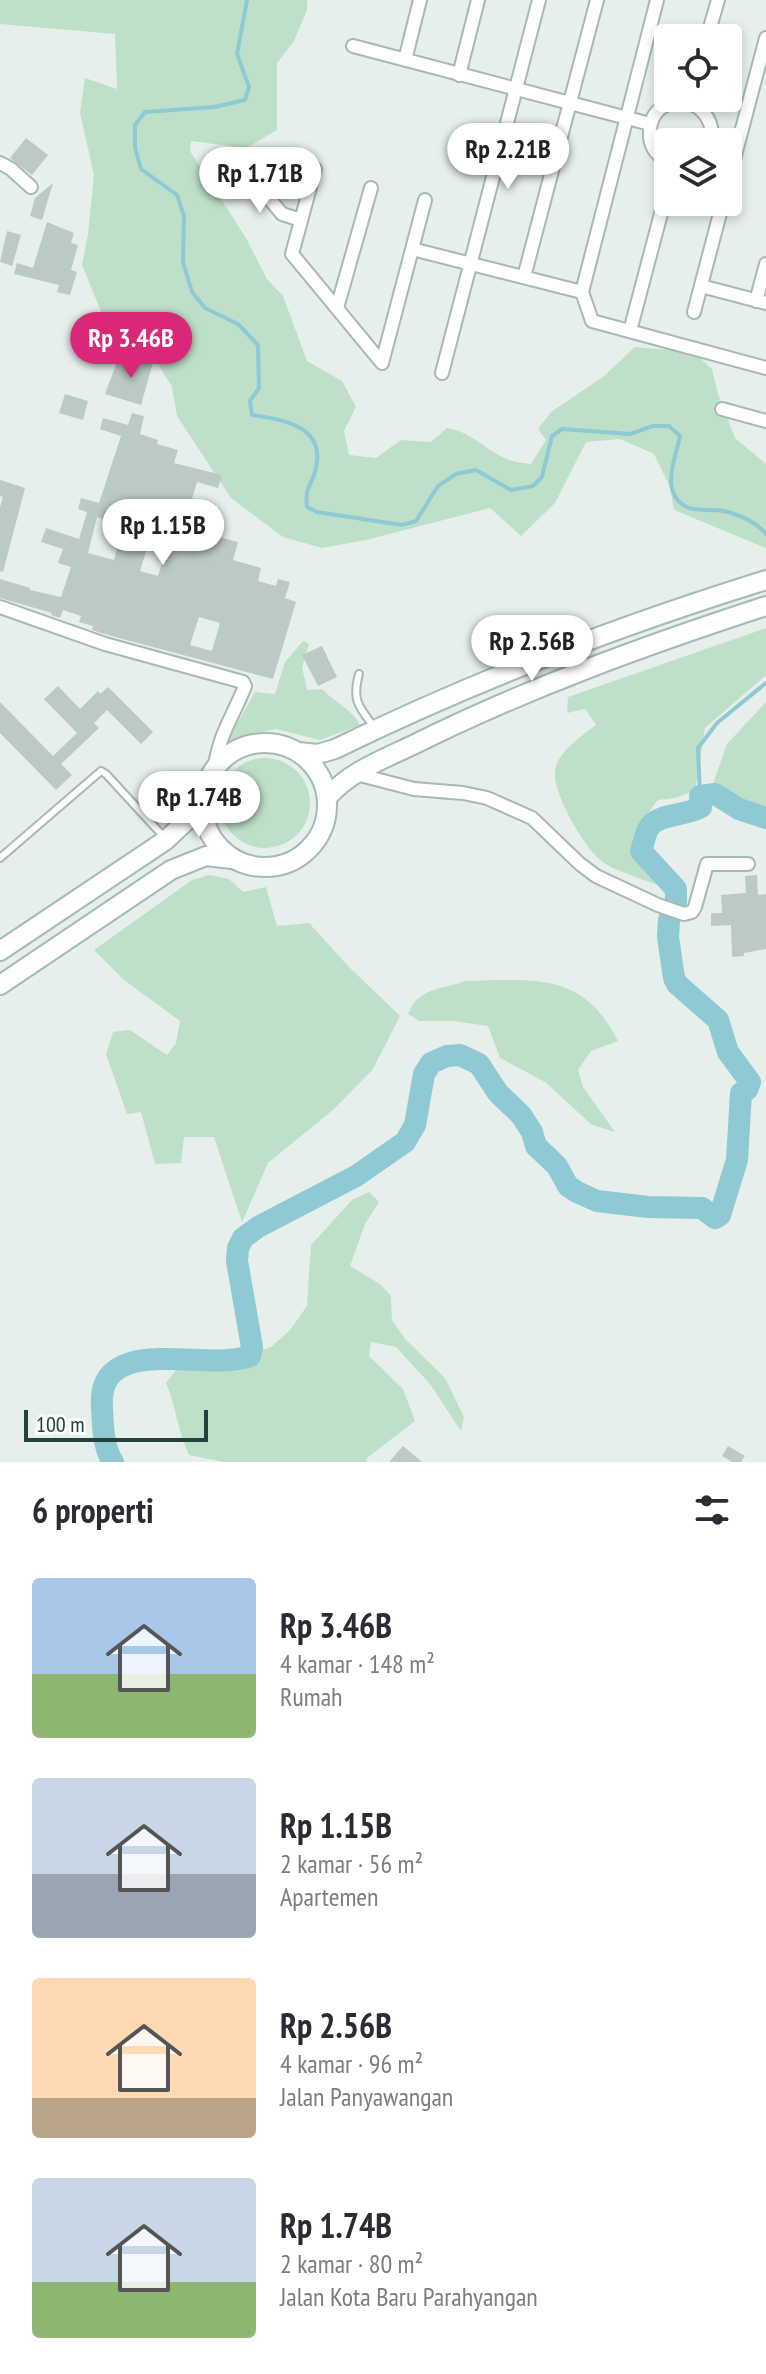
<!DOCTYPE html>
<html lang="id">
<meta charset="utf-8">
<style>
body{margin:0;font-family:"PT Sans Narrow",sans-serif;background:#f2f2f3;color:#2b2b33;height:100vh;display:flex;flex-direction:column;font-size:30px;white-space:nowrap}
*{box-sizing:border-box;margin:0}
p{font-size:26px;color:#7c7c81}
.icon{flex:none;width:44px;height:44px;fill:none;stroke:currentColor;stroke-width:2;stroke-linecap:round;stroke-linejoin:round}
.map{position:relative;height:1462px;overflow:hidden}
.panel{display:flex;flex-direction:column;background:#fff;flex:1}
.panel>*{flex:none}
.controls{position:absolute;left:654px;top:24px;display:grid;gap:16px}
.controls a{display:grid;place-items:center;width:88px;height:88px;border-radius:8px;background:#fff;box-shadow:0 4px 12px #0003;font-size:40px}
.scale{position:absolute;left:24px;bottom:20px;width:184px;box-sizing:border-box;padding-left:8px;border:4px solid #24423a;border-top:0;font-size:22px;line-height:28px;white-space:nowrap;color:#24423a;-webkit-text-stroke:6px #f7fbf9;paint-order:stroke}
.price{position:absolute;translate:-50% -68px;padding:0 18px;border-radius:28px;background:#fff;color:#222;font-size:26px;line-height:52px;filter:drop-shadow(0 2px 4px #0008)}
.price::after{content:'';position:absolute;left:50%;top:48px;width:24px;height:18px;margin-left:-12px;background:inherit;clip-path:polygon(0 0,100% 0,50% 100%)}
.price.on{background:#db2777;color:#fff}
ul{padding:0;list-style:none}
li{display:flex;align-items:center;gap:24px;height:200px;padding:0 32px}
li span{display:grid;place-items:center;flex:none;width:224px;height:160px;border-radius:8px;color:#555}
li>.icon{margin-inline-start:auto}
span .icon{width:96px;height:96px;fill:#fffc;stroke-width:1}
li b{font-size:34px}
h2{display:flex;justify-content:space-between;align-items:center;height:96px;padding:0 32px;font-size:34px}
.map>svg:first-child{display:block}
.green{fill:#bfe0c8}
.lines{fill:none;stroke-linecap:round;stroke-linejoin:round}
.stream{stroke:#8ec9d4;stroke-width:4}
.river{stroke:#8ec9d4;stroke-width:22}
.building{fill:#bbcac4;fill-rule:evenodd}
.service-casing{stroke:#a8b8b2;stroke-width:10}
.minor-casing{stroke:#a8b8b2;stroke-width:16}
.secondary-casing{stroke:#a4bbb3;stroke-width:22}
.service{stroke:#fff;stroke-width:6}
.minor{stroke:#fff;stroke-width:12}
.secondary{stroke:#fff;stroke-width:18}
</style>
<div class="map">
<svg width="766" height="1462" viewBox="0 0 766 1462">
<rect width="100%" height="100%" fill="#e6efeb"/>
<path class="green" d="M0,0h307v10l-13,31 -17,22v67l-31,18 -55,-7 -1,10 56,87 21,41 16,17 24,65 35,20 14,26 -12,24 5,24 27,3 25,-18 30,2 16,-14c33,5 43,34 84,36l15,-24 -8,-11 13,-17 52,-35 32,-30 58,5 19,17 6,25 17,44 31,26v84l-92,-38 -4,-23 -16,-33 -34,-15 -34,3 -31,61 -34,33 -31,-28 -124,32 -44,8 -39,-11 -52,-39 -54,-82 -5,-29 -20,-33 -35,-3 -35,-86 6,-31 6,-59 -14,-62 5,-35 32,11 -2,-55 -115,-10z
M766,628v47l-61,53 -10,63 -20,7 -17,2 -22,29 5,31 21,22 -5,3c-16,-7 -40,-13 -53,-22 -19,-13 -52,-70 -49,-92 2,-19 27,-35 41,-46l-11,-16 -18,4 1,-16z
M303,641l6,3 -7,23 5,23 15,-1c12,13 30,20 38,36l-40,15 -44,-11 -27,6 -24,10 4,-16 12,-12 14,-25 20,2 10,-32z
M766,702v114l-10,5 -44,-35 15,-42z
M220 803a45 45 0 1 1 90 0a45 45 0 1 1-90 0Z
M209,875l20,4 14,13 23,-5 11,39 32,-3 40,44 51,49 -27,53 -39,40 -66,54 -26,59 -28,-85h-30l-3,26 -26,1 -14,-52 -14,2 -21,-60 7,-22 17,-2 37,25 9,-12 4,-22 -56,-41 -30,-30 98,-70z
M465,981c69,-1 118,-10 153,60l-27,10 -13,19 5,17 32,45 -23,-7 -47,-43 -45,-24 -12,-32 -35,-5h-34l-11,-7c9,-26 35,-25 57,-33z
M369,1192l10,10 -14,22 -15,42 30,18 11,12 1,24 14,20 39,38 19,39 -3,14 -31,-47 -34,-37 -25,-5 -2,14 34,33 12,32 -48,37 -1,4h-142l-35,-7c-11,-23 -13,-48 -23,-72l10,-13 52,-10 43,-13 19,-17 17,-24 4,-61 41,-45z"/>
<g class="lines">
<path class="stream" d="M247,0l-10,54 12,33 -4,13 -31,7 -69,5 -10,13v23l6,21 36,26 7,21 -1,46 9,30 13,16 33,16 20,21 1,43 -9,13 2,14c32,5 76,11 63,57 -5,17 -10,13 -8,35l10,5 85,13 14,-4 22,-35 18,-12 20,-4 35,20 22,-4 9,-9 10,-41 10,-7 68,5 23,-8h16l11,10c-3,16 -13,40 -7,56 10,26 37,14 55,20 14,4 29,11 38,22
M700,796l-2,-48 19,-25 49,-40"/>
<path class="river" d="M113,1462c-10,-15 -10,-36 -11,-54 -6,-78 107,-35 148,-52l2,-9 -15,-86 1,-13 5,-10 15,-11 98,-51 49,-34 10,-17 9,-51 7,-11 16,-7 13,-1 19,9 19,29 23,22 11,17 4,14 21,20 11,20 9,6 20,9 51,6 54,1 13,10 5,-3 17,-55 4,-67 6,-3 3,-8 -22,-30 -10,-32 -41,-36 -3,-6 -6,-41 1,-17 7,-17v-14l-35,-38c3,-8 4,-19 9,-25 11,-13 36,-10 51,-19l-1,-11 15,-2 24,15 27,9"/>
</g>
<path class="building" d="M26,138l22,17 -16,20 -22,-17z
M53,183l-11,37 -12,-4 5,-18z
M47,222l27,11 -3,10 7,2 -7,25 6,2 -7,23 -13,-3 2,-7 -45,-11 3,-11 16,5z
M7,231l14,4 -9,31 -12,-4z
M83,316l13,4 -5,14 -13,-3z
M86,336l16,5 -4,14 -16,-5z
M133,353l21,6 -13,46 -36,-11 12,-32 13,4z
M65,394l23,7 -5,19 -24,-7z
M132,413l12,3 -4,18 18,6 -1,4 21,6 -4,13 48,12 -4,13 -21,-6 -6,20 10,3 -3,11 -6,-2 -6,23 18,6 3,-9 31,8 -5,18 28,8 -3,13 18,5 2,-7 12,3 -5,16 11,4 -23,77 -165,-44 -16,-5 1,-4 -14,-4 2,-6 -18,-6 -3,8 -9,-3 1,-2 -52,-15v-19l30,9v2l31,7 10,-30 -13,-4 5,-14 -22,-7 5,-14 33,11 8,-27 -9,-3 3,-11 18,5 22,-67 -21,-7 3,-11 25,7zM97,517l22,7 -4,12 5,2 -6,22 -26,-7zM148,545l18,5 -8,26 -18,-5zM199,617l21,6 -8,28 -22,-6z
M0,480l25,8 -22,84 -3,-1v-64l3,-10 -3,-1z
M322,646l15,31 -19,9 -16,-31z
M58,686l22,23 18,-18 2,3 8,-7 45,45 -12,12 -34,-34 -13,13 5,5 -38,36 11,11 -16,15 -56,-57v-31l53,54 24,-23 -33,-34z
M757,875l1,20 8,-1v55l-22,4v3l-12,1 -1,-32 -20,1v-13h11l-1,-18 25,-2 -1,-17z
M403,1446l19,16h-33z
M728,1446l17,10 -4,6h-9l-10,-6z"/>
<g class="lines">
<defs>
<path id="service" d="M359,674c-7,26 -1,32 15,53
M0,858l101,-87 5,3 58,63"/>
<path id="minor" d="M707,38l11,-38
M353,46l297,78
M405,60l15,-60
M459,75l19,-75
M668,162c-12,-7 -19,-16 -18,-30 0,-42 66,-41 62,10
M0,163l11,6 20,18
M315,169l-23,85 90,109 43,-163
M246,170l36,44 19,6
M728,182l38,-144
M412,249l170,43 10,29 174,47
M524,277l73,-277
M701,286l65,17
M582,292l75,-292
M756,301l10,-37
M337,308l34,-120
M694,312l29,-110
M630,331l38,-144
M442,373l97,-373
M722,409l44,12
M0,607l105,37 138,38 2,4c-13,33 -25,46 -31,83
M356,774l58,15 49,4 24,5 45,20 48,46 16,12 62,29 26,9 8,-2 3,-5 12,-43h41"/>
<path id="secondary" d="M203 805a62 62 0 1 1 124 0a62 62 0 1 1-124 0Z
M298,752l20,2 17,-5c141,-69 280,-122 431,-169
M327,798c23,-27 57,-39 88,-54 113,-56 231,-99 351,-138
M0,951l166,-111 37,-35
M0,985l171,-115 35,-14 26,3"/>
</defs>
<use href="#service" class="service-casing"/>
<use href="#minor" class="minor-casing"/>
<use href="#secondary" class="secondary-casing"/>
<use href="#service" class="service"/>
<use href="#minor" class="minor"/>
<use href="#secondary" class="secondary"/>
</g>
</svg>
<div class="controls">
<a><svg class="icon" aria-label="locate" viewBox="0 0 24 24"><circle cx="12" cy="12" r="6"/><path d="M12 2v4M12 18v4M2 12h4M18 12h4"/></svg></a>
<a><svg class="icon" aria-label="layers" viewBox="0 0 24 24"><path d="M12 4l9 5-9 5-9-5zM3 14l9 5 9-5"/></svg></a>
</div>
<div class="scale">100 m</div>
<b class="price" style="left:508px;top:191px">Rp 2.21B</b>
<b class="price" style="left:260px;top:215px">Rp 1.71B</b>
<b class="price on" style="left:131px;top:380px">Rp 3.46B</b>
<b class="price" style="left:163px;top:567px">Rp 1.15B</b>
<b class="price" style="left:532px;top:683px">Rp 2.56B</b>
<b class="price" style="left:199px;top:839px">Rp 1.74B</b>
</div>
<section class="panel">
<h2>6 properti<svg class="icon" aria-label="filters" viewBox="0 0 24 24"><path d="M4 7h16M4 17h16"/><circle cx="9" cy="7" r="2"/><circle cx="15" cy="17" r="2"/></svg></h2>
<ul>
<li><span style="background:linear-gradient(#a9c7e8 60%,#8fb573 0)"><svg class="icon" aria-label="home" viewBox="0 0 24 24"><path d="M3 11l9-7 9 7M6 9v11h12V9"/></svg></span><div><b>Rp 3.46B</b><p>4 kamar · 148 m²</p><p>Rumah</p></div></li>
<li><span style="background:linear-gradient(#c9d6e8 60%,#9aa5b1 0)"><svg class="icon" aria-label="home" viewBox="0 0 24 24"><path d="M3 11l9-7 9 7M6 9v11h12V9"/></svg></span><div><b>Rp 1.15B</b><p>2 kamar · 56 m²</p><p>Apartemen</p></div></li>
<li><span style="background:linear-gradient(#ffd9b3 75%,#b9a48a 0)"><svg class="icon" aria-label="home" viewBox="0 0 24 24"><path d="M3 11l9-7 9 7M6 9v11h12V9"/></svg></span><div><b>Rp 2.56B</b><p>4 kamar · 96 m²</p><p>Jalan Panyawangan</p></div></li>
<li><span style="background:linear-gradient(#c9d6e8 65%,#8fb573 0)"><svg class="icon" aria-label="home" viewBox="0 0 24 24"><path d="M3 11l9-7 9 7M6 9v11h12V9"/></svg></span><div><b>Rp 1.74B</b><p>2 kamar · 80 m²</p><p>Jalan Kota Baru Parahyangan</p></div></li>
</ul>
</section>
